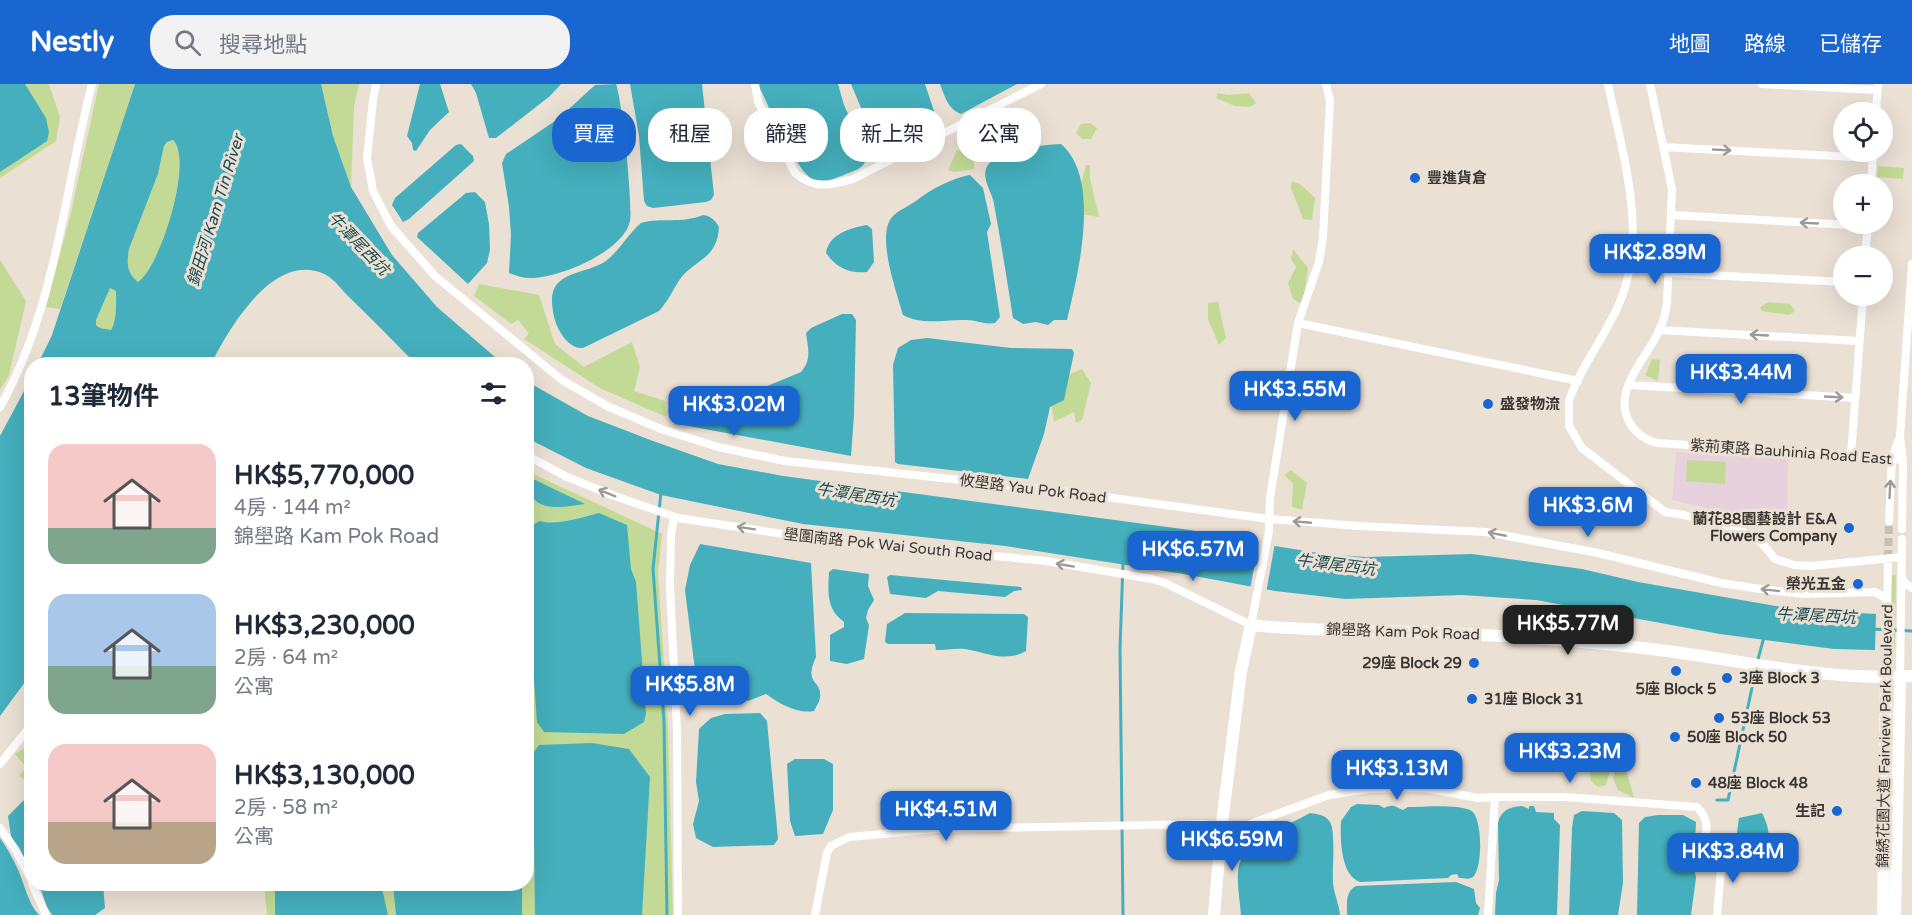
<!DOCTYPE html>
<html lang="zh-TW">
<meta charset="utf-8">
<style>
body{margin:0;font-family:"Varela Round","Noto Sans TC",sans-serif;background:#f2f2f3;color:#1f2937;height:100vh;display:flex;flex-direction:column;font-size:22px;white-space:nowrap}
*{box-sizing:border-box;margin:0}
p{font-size:20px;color:#747a83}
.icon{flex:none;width:33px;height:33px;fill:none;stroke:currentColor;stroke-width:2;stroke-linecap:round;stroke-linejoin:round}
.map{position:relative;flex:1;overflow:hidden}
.side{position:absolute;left:24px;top:273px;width:510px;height:534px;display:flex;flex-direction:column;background:#fff;border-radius:24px;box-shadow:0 6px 24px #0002}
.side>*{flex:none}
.banner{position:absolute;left:552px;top:24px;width:570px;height:54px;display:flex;gap:12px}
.buttons{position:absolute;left:1833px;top:18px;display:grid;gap:12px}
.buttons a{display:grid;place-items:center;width:60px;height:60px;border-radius:50%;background:#fff;box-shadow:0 6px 24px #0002;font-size:30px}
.price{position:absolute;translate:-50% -51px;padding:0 14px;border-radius:12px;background:#1a66d0;color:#fff;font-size:20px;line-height:39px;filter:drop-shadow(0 2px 3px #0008)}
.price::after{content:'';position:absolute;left:50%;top:36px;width:18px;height:14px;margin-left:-9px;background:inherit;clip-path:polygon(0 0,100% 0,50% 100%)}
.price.on{background:#222;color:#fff}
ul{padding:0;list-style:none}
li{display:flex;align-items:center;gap:18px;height:150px;padding:0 24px}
li span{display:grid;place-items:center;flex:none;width:168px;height:120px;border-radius:18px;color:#555}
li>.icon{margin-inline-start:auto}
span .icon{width:72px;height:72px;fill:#fffc;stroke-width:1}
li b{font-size:26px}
h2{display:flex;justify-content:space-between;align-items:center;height:72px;padding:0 24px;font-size:26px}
.chip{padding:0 21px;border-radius:24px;background:#fff;box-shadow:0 6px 24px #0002;font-size:21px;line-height:54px}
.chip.on{background:#1a66d0;color:#fff}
header{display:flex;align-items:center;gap:36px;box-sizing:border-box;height:84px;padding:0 30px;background:#1a66d0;color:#fff}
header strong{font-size:28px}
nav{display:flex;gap:33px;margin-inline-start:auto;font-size:21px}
.search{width:420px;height:54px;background:#f2f2f3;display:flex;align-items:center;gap:15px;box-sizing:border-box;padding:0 21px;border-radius:24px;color:#747a83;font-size:22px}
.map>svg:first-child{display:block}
.education{fill:#e7d1dd}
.green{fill:#c2da96}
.water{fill:#45afbd;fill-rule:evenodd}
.pier{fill:#ebe0d4}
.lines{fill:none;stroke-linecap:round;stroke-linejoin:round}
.stream{stroke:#45afbd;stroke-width:3}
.street-tunnel{stroke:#c8beb4;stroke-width:8;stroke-dasharray:8 4;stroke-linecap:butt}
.street{stroke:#fff;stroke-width:8}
.secondary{stroke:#fff;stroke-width:12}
.oneway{stroke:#9c9a98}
.poi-dot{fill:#1a66d0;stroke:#ebe0d4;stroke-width:2}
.labels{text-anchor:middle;stroke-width:6;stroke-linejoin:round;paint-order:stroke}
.poi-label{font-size:15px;font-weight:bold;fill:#3a3632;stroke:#ebe0d4;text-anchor:start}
.street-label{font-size:15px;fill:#3a3632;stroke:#ebe0d4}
.water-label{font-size:16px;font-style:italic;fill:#1d4c52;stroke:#ebe0d4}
</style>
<header>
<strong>Nestly</strong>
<div class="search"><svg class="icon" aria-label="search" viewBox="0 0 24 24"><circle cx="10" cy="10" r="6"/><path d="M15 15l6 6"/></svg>搜尋地點</div>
<nav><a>地圖</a><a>路線</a><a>已儲存</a></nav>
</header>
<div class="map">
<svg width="1912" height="831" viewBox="0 0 1912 831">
<rect width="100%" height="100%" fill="#ebe0d4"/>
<path class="education" d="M1676,368l112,7 -1,59 -26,3 -89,-21z"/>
<path class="green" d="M0,0h49l11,33 -4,24 -56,37z
M99,0h36l-75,225 -14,-2 24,-90z
M321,0h38l-5,22 -3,81 -18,-51z
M1218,9l10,2 21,-2 7,10 -6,4 -15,-1 -19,-8z
M1090,39l7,5 -6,11h-9l-6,-6 5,-9z
M173,56c21,20 -13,128 -35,142 -12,-9 -11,-20 -9,-33l29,-75 6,-28 3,-4z
M957,66l17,3v16l-20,3 -6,-2z
M1086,81h4v13l9,39 -18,-3 -3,-19z
M1878,82l26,2 -1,11 -26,-2z
M1292,97l8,3 15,14 -3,22 -9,-1 -12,-31z
M1293,165l15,19 -4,30 -4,5 -7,-4 -5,-16 8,-16 -5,-8z
M0,176l26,41 -17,74 -9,15z
M479,200l60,11 16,49 29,23 48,-25 8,25 -6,24 31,10 1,16 -66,-29 -76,-49 5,-6 -11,-13 -7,4 -37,-28z
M110,204l6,3c0,12 1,28 -5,39l-11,-2 -4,-4v-4z
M1218,218l8,36 -7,7 -11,-26v-16z
M1769,218l21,2 5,7 -6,4 -27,-4 -2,-4z
M1652,275l8,1 -2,21 -13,-6z
M1082,285l9,14 -9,37 -6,3 -2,-11 -20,10 -4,-27 6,-15z
M1687,376l39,2 -1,22 -39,-3z
M1291,386l16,13 -5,27 -10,-3 1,-24 -9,-8z
M527,387l135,63 -4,39 10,152 5,190h-406l-3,-31h262z
M1891,491h5l-1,73h-5z
M31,647v53l-12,-8 7,-9 -11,-13 16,-10 -4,-10z
M1598,682l12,4 -4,15 -8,2 -7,-6 -2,-13z
M1616,684l10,1 8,29 -16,-8 -5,-11z"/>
<path class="water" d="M0,0h25l21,34 3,14 -2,9 -47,31z
M135,0h186l12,52 18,51 41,68 45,52 66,57h-84l-12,-9c-19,-19 -38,-39 -58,-58 -7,-7 -15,-18 -23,-22 -51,-26 -97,53 -115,89h-173l14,-29zM173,56c21,20 -13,128 -35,142 -12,-9 -11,-20 -9,-33l29,-75 6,-28 3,-4zM110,204l6,3c0,12 1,29 -5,39l-11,-2 -4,-3v-5z
M420,0h20l9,28 -19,18 -14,21 -3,-1 -1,-7 -5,-7z
M471,0h90l-11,12 -54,42h-7l-13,-45z
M616,0c6,15 17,120 14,137 -6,30 -70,57 -99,57 -8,0 -14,-2 -22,-5l2,-38 -2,-28 -7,-44 4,-9 52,-35 37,-34z
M630,0h72l12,111 -3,5 -5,2 -53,6 -6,-2 -3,-5 -5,-65z
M758,0h80l6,21 23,51c-2,13 -12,14 -23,19 -9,3 -18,8 -27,6 -19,-2 -50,-79 -59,-97z
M851,0h74l13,39 -1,9 -9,6 -5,1 -36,15 -8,-3z
M940,0h77l-56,30c-13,-5 -16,-17 -21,-30z
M461,60l12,12 1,5 -65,58 -6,3 -11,-17 3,-7 61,-53z
M1061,60c41,35 17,130 6,176h-13l-6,5 -12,-3 -13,2 -10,-6c-6,-38 -12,-76 -19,-114 -1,-10 -12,-24 -8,-35 6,-20 58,-24 75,-25z
M970,91l13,13 8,36 -4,8 13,85 -5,6c-11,2 -18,-3 -29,-3 -21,-1 -43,6 -63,-5 -6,-22 -28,-81 -10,-99 6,-6 16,-10 23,-15 15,-12 36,-23 54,-26z
M475,108l10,10 4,22 1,26 -3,13 -19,21 -51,-47 1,-4 48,-40z
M703,131c8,1 12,5 16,12 -2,33 -24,32 -39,52 -7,11 -12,22 -21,32l-76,37c-11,1 -19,-9 -24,-18 -5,-10 -6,-17 -7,-27 -2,-33 34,-28 54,-42 14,-11 22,-27 35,-38 21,-6 40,1 62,-8z
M867,141l5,4 2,33 -7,10c-17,2 -31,-4 -41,-19 3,-19 24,-25 41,-28z
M842,230h10l4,6 -2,95 -3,41 -168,-31 6,-6 112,-47c11,-12 7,-24 5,-39l5,-5z
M927,254l84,10 61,1 2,4 -10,47 -14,7 -6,27 -16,45 -130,-15 -3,-2 -2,-97 5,-17 13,-8z
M31,294v83l-4,5 5,6 -1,202 -31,42v-280z
M526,297l62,35 65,25 65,23 65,12 407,54 60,12 75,12 40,3 107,-3 110,15 56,13 155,27 83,5 -1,36 -41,-1 -114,-15 -184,-34 -74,-5 -117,4 -70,-8 -91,-17 -179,-28 -202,-22 -142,-29 -75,-27 -59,-30z
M527,392l58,28c-27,4 -58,10 -58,-28z
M599,429l28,12 4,44 5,13 10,132 -2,8 -20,12 -80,-2 -7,-10 -10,-139v-55l13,-7c15,5 44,-4 59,-8z
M700,460l111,19 5,94c-13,29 6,22 4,40 0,4 -4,10 -6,14 -17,3 -34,-7 -48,-17l-18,7 -43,-4 -9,-19 -11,-88 5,-25z
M833,485l36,5 -1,12 6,14 -6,10 -2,8 3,7 -5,34 -17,5 -17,-3v-26l14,-8v-5c-18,-13 -16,-30 -15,-50z
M890,491l131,12 1,3 -8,1 -9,6 -67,-6 -12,7 -36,-4 -3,-17z
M905,529l119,1 4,3 -2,34c-19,11 -36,3 -56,-1 -10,-3 -23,0 -34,0l-1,-6h-47l-3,-2 2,-18z
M760,629l7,8 11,118 -4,6 -61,2 -17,-9 -3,-14 6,-23 -3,-19 3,-53 12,-11 14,-4z
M592,659l37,6 21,28 -8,138h-107l-2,-162 6,-8z
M795,675h29l9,5v46l-10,24 -28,2 -5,-15 -3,-57z
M31,709v77l-20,-34 -3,-20z
M1357,720l22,1 5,3c10,-5 11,-1 19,2l5,-3c17,0 47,-3 62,3 13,5 13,58 3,67 -4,3 -9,1 -14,1l-2,-4 -6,1 -3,3 -88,4c-19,-6 -20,-42 -19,-61l10,-14z
M1522,722l7,3v-3h5l2,6 18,1v6l6,6 -3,90h-62l1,-22 3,-13 -1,-57c3,-13 11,-16 24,-17z
M1582,727l32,2 8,7 1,63 -5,32h-49l3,-87 2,-13z
M1310,729c7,1 16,2 20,9 6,9 2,49 3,61 1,11 6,21 7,32h-99c-1,-14 -4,-28 -3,-42 1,-32 48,-46 72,-60z
M1762,729c6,12 9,22 4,35l-13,5 -15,-5 -2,-8 3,-22z
M1658,731h25l13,7 -2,45 2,11 -5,37h-54l2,-92 6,-6z
M0,754c7,10 14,22 19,34 6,14 9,31 20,43h-39z
M1456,798l18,7 2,14 4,5 -2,7h-131c0,-11 -2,-23 9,-29z
M39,800h64l2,24 -10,7h-43l-5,-8z
M275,800h106l7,31h-113z
M393,800h129v31h-126z"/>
<path class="pier" d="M1259,457l16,2 -9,50 -16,-3z"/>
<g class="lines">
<path class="stream" d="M661,408l-8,77 11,153 3,193
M1872,545l40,2
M1757,579l7,-26
M1717,716h11l28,-131
M1123,831l-3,-267 3,-85"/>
<path class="street-tunnel" d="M1888,474l1,-37"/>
<path class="street" d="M376,0l-3,16 -6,58 6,33 18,35 44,50 127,104 45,26 54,23 57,18 67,14 276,30 208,28 90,7 127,6 112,21 123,30 39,6 43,5 72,-2 9,5 3,5
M755,0l3,18 37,71c20,17 35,12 58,6l188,-95
M1608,0c14,68 40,148 13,215 -14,36 -40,66 -52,102v25l13,22 83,64 19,3 58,16 19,11 14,17 19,6 17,1 91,-9
M1650,0l22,105 -5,113c-1,11 -4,21 -9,31 -13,27 -48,60 -27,92 6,9 15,15 26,18l235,15 11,3
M1762,0l115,6
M1876,28l2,-28
M1663,63l209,11
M1871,100l2,-32
M1671,131l197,11
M1865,172l3,-32
M1668,189l176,9
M1298,239l280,58
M1659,246l200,11
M1629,301l226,13
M0,323c56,-99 64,-215 92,-323
M526,371l41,22 45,18 66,23 125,19 243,24 106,18 13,4 86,42 18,-94 1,-33 28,-175 21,-61 4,-25 7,-136 -4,-17
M1851,371l12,-159
M674,433l-3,17 -1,53 7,143 1,185
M1889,437l3,-63 7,-19
M1902,445l1,-68 -3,-24 12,-173
M1901,493l5,7 6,4
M1886,593l2,-119
M1900,593l2,-138
M0,680l32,-40
M0,744l15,21 17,32
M32,800l14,31
M815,831l12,-62 4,-7 18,-9 89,-8 265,-5 36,4 90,-33 40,-6 56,-1 53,10 17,-1
M1488,831l7,-118h70l132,10c16,17 7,26 7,46l17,16
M1717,831l4,-46 -1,-17"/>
<path class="secondary" d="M1214,831l8,-92 19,-152 10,-46c54,6 109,5 163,7 70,2 139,7 209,14 96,8 192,36 289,30
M1883,831l3,-238
M1895,831l5,-238"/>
</g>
<defs><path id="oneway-shaft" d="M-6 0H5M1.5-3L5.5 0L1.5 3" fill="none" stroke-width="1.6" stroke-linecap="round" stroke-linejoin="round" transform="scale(1.5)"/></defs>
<g class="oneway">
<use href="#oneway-shaft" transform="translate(1722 66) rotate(3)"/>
<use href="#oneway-shaft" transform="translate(1809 139) rotate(-177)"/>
<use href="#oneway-shaft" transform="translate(1759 251) rotate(-177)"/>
<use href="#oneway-shaft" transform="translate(1834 313) rotate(3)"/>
<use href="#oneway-shaft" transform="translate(1890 405) rotate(-87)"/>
<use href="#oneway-shaft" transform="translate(607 409) rotate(-158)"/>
<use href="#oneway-shaft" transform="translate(1302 438) rotate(-175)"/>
<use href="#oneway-shaft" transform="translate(746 444) rotate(-171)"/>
<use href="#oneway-shaft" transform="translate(1497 450) rotate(-169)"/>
<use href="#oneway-shaft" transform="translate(1065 481) rotate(-170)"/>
<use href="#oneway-shaft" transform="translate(1770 506) rotate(-173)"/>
</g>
<g class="poi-dot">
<circle cx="1415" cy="94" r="6"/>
<circle cx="1488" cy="320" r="6"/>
<circle cx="1849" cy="444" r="6"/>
<circle cx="1858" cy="500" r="6"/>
<circle cx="1474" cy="579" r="6"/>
<circle cx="1676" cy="587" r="6"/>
<circle cx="1727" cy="594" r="6"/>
<circle cx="1472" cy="615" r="6"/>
<circle cx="1719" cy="634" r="6"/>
<circle cx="1675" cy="653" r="6"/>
<circle cx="1696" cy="699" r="6"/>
<circle cx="1837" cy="727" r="6"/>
</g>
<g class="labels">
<g class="poi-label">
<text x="1427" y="99">豐進貨倉</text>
<text x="1500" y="325">盛發物流</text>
<text x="1837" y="440" text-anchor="end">蘭花88園藝設計 E&amp;A<tspan x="1837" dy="17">Flowers Company</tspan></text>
<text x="1846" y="505" text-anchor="end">榮光五金</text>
<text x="1462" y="584" text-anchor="end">29座 Block 29</text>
<text x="1739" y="599">3座 Block 3</text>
<text x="1676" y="610" text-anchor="middle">5座 Block 5</text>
<text x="1484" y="620">31座 Block 31</text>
<text x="1731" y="639">53座 Block 53</text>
<text x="1687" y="658">50座 Block 50</text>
<text x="1708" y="704">48座 Block 48</text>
<text x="1825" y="732" text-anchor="end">生記</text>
</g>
<g class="street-label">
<text transform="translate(1791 368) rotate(4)" y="5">紫荊東路 Bauhinia Road East</text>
<text transform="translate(1033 405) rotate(7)" y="5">攸壆路 Yau Pok Road</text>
<text transform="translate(888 461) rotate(6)" y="5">壆圍南路 Pok Wai South Road</text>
<text transform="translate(1403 548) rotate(2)" y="5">錦壆路 Kam Pok Road</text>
<text transform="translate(1885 652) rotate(-89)" y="5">錦綉花園大道 Fairview Park Boulevard</text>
</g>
<g class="water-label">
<text transform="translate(215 126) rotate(-73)" y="6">錦田河 Kam Tin River</text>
<text transform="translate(359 159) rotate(46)" y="6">牛潭尾西坑</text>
<text transform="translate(856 410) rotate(9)" y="6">牛潭尾西坑</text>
<text transform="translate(1336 480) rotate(7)" y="6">牛潭尾西坑</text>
<text transform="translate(1816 531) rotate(3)" y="6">牛潭尾西坑</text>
</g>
</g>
</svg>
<div class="buttons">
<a><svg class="icon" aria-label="locate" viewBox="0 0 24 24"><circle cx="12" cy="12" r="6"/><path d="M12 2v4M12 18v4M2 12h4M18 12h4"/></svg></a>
<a>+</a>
<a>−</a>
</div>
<b class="price" style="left:1655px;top:201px">HK$2.89M</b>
<b class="price" style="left:1741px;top:321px">HK$3.44M</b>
<b class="price" style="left:1295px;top:338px">HK$3.55M</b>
<b class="price" style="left:734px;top:353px">HK$3.02M</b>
<b class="price" style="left:1588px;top:454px">HK$3.6M</b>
<b class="price" style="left:1193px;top:498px">HK$6.57M</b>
<b class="price on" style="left:1568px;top:572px">HK$5.77M</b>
<b class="price" style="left:690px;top:633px">HK$5.8M</b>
<b class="price" style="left:1570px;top:700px">HK$3.23M</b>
<b class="price" style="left:1397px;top:717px">HK$3.13M</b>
<b class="price" style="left:946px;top:758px">HK$4.51M</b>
<b class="price" style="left:1232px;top:788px">HK$6.59M</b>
<b class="price" style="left:1733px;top:800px">HK$3.84M</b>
<div class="banner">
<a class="chip on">買屋</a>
<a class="chip">租屋</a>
<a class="chip">篩選</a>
<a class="chip">新上架</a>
<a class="chip">公寓</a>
</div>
<section class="side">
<h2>13筆物件<svg class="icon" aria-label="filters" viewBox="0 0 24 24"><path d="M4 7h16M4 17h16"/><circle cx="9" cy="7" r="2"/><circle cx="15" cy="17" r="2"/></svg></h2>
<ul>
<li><span style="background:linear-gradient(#f6c9c9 70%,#7fa58c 0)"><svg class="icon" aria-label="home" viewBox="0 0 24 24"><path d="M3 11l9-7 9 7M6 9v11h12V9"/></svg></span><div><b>HK$5,770,000</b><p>4房 · 144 m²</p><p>錦壆路 Kam Pok Road</p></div></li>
<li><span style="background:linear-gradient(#a9c7e8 60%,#7fa58c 0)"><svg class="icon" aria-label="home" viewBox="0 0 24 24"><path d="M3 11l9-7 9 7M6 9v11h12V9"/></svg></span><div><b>HK$3,230,000</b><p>2房 · 64 m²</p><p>公寓</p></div></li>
<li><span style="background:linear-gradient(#f6c9c9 65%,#b9a48a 0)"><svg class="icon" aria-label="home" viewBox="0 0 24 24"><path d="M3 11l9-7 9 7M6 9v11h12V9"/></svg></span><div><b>HK$3,130,000</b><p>2房 · 58 m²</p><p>公寓</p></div></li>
</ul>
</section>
</div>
